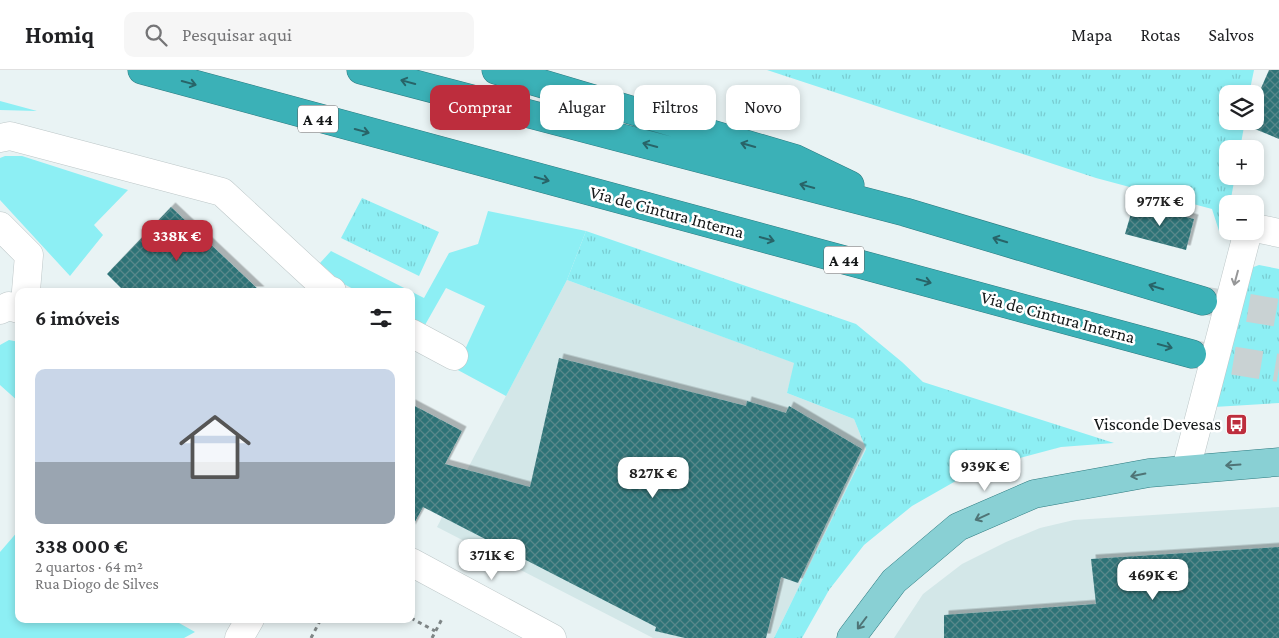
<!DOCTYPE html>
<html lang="pt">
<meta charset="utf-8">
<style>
body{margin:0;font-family:"Crimson Pro",serif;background:#f6f6f6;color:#202124;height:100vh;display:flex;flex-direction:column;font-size:19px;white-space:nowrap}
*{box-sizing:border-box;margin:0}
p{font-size:16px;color:#757577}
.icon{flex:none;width:28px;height:28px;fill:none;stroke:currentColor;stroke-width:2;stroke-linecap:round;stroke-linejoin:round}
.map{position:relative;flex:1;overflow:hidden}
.sheet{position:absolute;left:15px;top:218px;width:400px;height:335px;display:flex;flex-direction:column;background:#fff;border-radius:10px;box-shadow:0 2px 8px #0003}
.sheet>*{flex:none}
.top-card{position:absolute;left:430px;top:15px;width:475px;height:45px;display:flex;gap:10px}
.fabs{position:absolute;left:1219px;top:15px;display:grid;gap:10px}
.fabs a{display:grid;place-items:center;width:45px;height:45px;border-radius:10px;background:#fff;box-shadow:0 2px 8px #0003;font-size:25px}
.price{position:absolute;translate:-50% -42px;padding:0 11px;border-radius:10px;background:#fff;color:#222;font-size:16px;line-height:32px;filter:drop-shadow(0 1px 2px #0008)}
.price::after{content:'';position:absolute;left:50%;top:30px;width:15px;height:11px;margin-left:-8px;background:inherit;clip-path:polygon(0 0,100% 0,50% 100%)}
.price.selected{background:#bd2d3d;color:#fff}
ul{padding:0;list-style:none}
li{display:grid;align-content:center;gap:10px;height:265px;padding:0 20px}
li span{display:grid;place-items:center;height:155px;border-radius:10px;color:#555}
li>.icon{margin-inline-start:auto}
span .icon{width:90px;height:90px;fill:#fffc;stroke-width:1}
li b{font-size:21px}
h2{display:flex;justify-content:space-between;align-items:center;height:60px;padding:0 20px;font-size:21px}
.tag{padding:0 18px;border-radius:10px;background:#fff;box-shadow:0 2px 8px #0003;font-size:18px;line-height:45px}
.tag.selected{background:#bd2d3d;color:#fff}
header{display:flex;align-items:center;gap:30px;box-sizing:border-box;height:70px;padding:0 25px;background:#fff;border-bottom:1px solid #e0e0e0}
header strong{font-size:24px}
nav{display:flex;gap:28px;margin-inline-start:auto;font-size:18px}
.search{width:350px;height:45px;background:#f6f6f6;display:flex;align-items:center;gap:12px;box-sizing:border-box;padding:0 18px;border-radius:10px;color:#757577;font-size:19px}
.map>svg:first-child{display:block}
.built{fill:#d3e7e8}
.grass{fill:url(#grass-tufts)}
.garden{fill:#8deff4}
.building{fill:url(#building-cross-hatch);filter:url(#shadow)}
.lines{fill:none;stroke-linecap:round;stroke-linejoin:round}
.highway-tunnel{stroke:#c9d2d3;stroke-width:28;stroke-dasharray:28 14;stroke-linecap:butt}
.minor-casing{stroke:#bdc7c8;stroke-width:29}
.major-casing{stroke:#2e7b80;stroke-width:29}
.highway-casing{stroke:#2e7b80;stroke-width:29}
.path{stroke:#7e8586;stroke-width:3;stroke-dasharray:4 4;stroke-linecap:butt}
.minor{stroke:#fff;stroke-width:28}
.major{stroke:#89d0d4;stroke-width:28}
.highway{stroke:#3bb1b7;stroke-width:28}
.oneway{stroke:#286468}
.oneway2{stroke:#969798}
.oneway3{stroke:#4f7476}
.labels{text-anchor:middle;stroke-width:5;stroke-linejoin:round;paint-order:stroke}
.shield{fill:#fff;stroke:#5b5d5e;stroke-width:1}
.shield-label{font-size:16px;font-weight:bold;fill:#151819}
.street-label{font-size:18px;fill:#151819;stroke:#fff}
.poi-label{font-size:18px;fill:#151819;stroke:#fff;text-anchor:end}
</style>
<header>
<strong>Homiq</strong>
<div class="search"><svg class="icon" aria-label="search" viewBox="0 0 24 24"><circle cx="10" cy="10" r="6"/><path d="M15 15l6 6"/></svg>Pesquisar aqui</div>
<nav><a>Mapa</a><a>Rotas</a><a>Salvos</a></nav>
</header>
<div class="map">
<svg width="1279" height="568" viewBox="0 0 1279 568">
<defs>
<pattern id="grass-tufts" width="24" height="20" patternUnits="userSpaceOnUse" patternTransform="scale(1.25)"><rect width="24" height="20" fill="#8deff4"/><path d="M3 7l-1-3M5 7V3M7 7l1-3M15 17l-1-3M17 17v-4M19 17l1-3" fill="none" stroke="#79ccd1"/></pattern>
<pattern id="building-cross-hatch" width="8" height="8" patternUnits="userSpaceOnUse" patternTransform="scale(1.25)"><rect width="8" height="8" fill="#2e7377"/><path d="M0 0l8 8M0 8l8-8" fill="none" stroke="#58888b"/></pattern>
<filter id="shadow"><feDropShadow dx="4.5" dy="-4.5" stdDeviation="0" flood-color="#0004"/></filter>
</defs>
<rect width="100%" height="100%" fill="#e9f3f4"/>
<path class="built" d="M567,210l228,83 -8,30 67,26 12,30 -92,189h-121l-216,-111z
M1279,437v131h-385l29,-44 39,-30 44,-22 34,-14 34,-8z"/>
<path class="grass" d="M767,0h487l-5,24h-21v27h17l-5,28h-12v27h7l-5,28h-2l-1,19 -8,8 -7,-22 -116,-31z
M362,128l77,34 -20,44 -78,-38z
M586,161l270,93 46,38 21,20 191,61 -53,4 -52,14 -48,17 -49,28 -48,39 -35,45 -27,48h-28l92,-189 -12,-30 -67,-26 7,-30 -227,-83z
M1259,195l20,4v134l-65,4 37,-139z"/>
<path class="garden" d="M0,31l37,10 -37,-1z
M5,86h17l106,34 -34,35 9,10 -33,41 -70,-76v-42z
M488,141l98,20 -19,49 -61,116 -50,-27 29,-63 -39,-18 -21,37 -14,-7v-27h-54l-15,-8 -22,-20 11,-12 93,47 25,-45 29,-9z
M9,270l10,2v60l-19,-17v-40z
M19,460v89h153l23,13 -11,6h-184v-86z"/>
<path class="building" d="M1269,0h10v69l-34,-14 2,-4h8v-19z
M1134,133l60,16 -8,31 -61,-16z
M171,137l89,84h-136l-17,-17z
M559,288l187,48 1,-5 39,12 3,-7 73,43 -64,134 -17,-6 -15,61h-81l-30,-7 1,-4 -233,-120 -12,22v-125l51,27 -17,33 85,23z
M1279,477v91h-335v-23l152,-11 -5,-45z"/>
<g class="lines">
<path class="highway-tunnel" d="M1207,231l72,12
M1192,284l87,14"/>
<defs>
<path id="minor" d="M0,68l10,-2 212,56 105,97 5,2
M0,156l29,29 -3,36
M1255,158l24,5
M0,240l9,-4 10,3
M411,263l43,23
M1186,399l62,-238
M411,492l141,76
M239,568l11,-19"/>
<path id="major" d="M851,568l43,-57 64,-54 76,-33 115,-21 130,-11"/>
<path id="highway" d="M142,0l1050,284
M361,0l544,142 298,89
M496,0l300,89 54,26"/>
</defs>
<use href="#minor" class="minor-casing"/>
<use href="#major" class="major-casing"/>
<use href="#highway" class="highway-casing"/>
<path class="path" d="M411,548l24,13
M311,568l10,-19
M432,568l11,-21"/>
<use href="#minor" class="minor"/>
<use href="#major" class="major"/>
<use href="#highway" class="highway"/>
</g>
<defs><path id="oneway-shaft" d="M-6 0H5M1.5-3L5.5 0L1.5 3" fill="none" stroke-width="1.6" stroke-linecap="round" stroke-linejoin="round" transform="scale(1.25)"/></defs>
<g class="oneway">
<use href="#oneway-shaft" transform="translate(408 12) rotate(-165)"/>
<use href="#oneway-shaft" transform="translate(189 13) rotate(15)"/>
<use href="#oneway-shaft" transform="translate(362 61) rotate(15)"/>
<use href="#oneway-shaft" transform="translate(650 75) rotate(-165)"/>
<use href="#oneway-shaft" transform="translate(748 75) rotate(-164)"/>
<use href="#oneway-shaft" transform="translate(542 109) rotate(15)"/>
<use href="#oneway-shaft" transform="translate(807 116) rotate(-165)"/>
<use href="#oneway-shaft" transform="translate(767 169) rotate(15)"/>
<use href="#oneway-shaft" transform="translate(1000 170) rotate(-163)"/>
<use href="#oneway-shaft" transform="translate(924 211) rotate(15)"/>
<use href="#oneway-shaft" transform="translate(1156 217) rotate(-163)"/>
<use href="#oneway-shaft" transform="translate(1165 276) rotate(15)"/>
</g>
<use class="oneway2" href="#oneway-shaft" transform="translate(1236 208) rotate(105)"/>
<g class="oneway3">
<use href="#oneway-shaft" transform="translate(1233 395) rotate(176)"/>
<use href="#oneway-shaft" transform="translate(1138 405) rotate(169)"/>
<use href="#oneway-shaft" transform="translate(982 447) rotate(156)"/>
<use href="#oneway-shaft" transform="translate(862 553) rotate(127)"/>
</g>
<defs>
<symbol id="bus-square" viewBox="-11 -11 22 22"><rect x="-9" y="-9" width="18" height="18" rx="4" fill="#bd2d3d" stroke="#fff"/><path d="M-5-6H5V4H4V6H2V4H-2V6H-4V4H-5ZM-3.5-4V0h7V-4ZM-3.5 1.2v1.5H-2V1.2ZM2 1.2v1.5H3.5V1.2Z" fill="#fff"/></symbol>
</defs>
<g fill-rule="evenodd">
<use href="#bus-square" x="1224" y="342" width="25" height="25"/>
</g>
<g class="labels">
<g class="shield">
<rect x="298" y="35.5" width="40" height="27" rx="4"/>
<rect x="824" y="176.5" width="40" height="27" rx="4"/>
</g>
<g class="shield-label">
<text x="318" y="55">A 44</text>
<text x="844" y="196">A 44</text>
</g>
<g class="street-label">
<text transform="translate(667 142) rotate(15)" y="6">Via de Cintura Interna</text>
<text transform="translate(1058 247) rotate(15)" y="6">Via de Cintura Interna</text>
</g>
<g class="poi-label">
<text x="1221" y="360">Visconde Devesas</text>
</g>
</g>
</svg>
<div class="fabs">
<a><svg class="icon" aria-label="layers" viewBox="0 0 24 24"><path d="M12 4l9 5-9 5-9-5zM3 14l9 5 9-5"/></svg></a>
<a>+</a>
<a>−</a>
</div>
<b class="price" style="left:1160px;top:157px">977K €</b>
<b class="price selected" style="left:177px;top:192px">338K €</b>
<b class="price" style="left:985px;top:422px">939K €</b>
<b class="price" style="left:653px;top:429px">827K €</b>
<b class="price" style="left:492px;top:511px">371K €</b>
<b class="price" style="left:1153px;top:531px">469K €</b>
<div class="top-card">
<a class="tag selected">Comprar</a>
<a class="tag">Alugar</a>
<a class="tag">Filtros</a>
<a class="tag">Novo</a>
</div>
<section class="sheet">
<h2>6 imóveis<svg class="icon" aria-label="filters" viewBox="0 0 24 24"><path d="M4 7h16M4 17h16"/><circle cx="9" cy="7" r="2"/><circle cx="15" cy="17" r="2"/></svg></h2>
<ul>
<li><span style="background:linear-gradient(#c9d6e8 60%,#9aa5b1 0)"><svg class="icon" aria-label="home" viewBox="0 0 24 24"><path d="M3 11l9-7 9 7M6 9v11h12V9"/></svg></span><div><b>338 000 €</b><p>2 quartos · 64 m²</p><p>Rua Diogo de Silves</p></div></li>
</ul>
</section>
</div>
